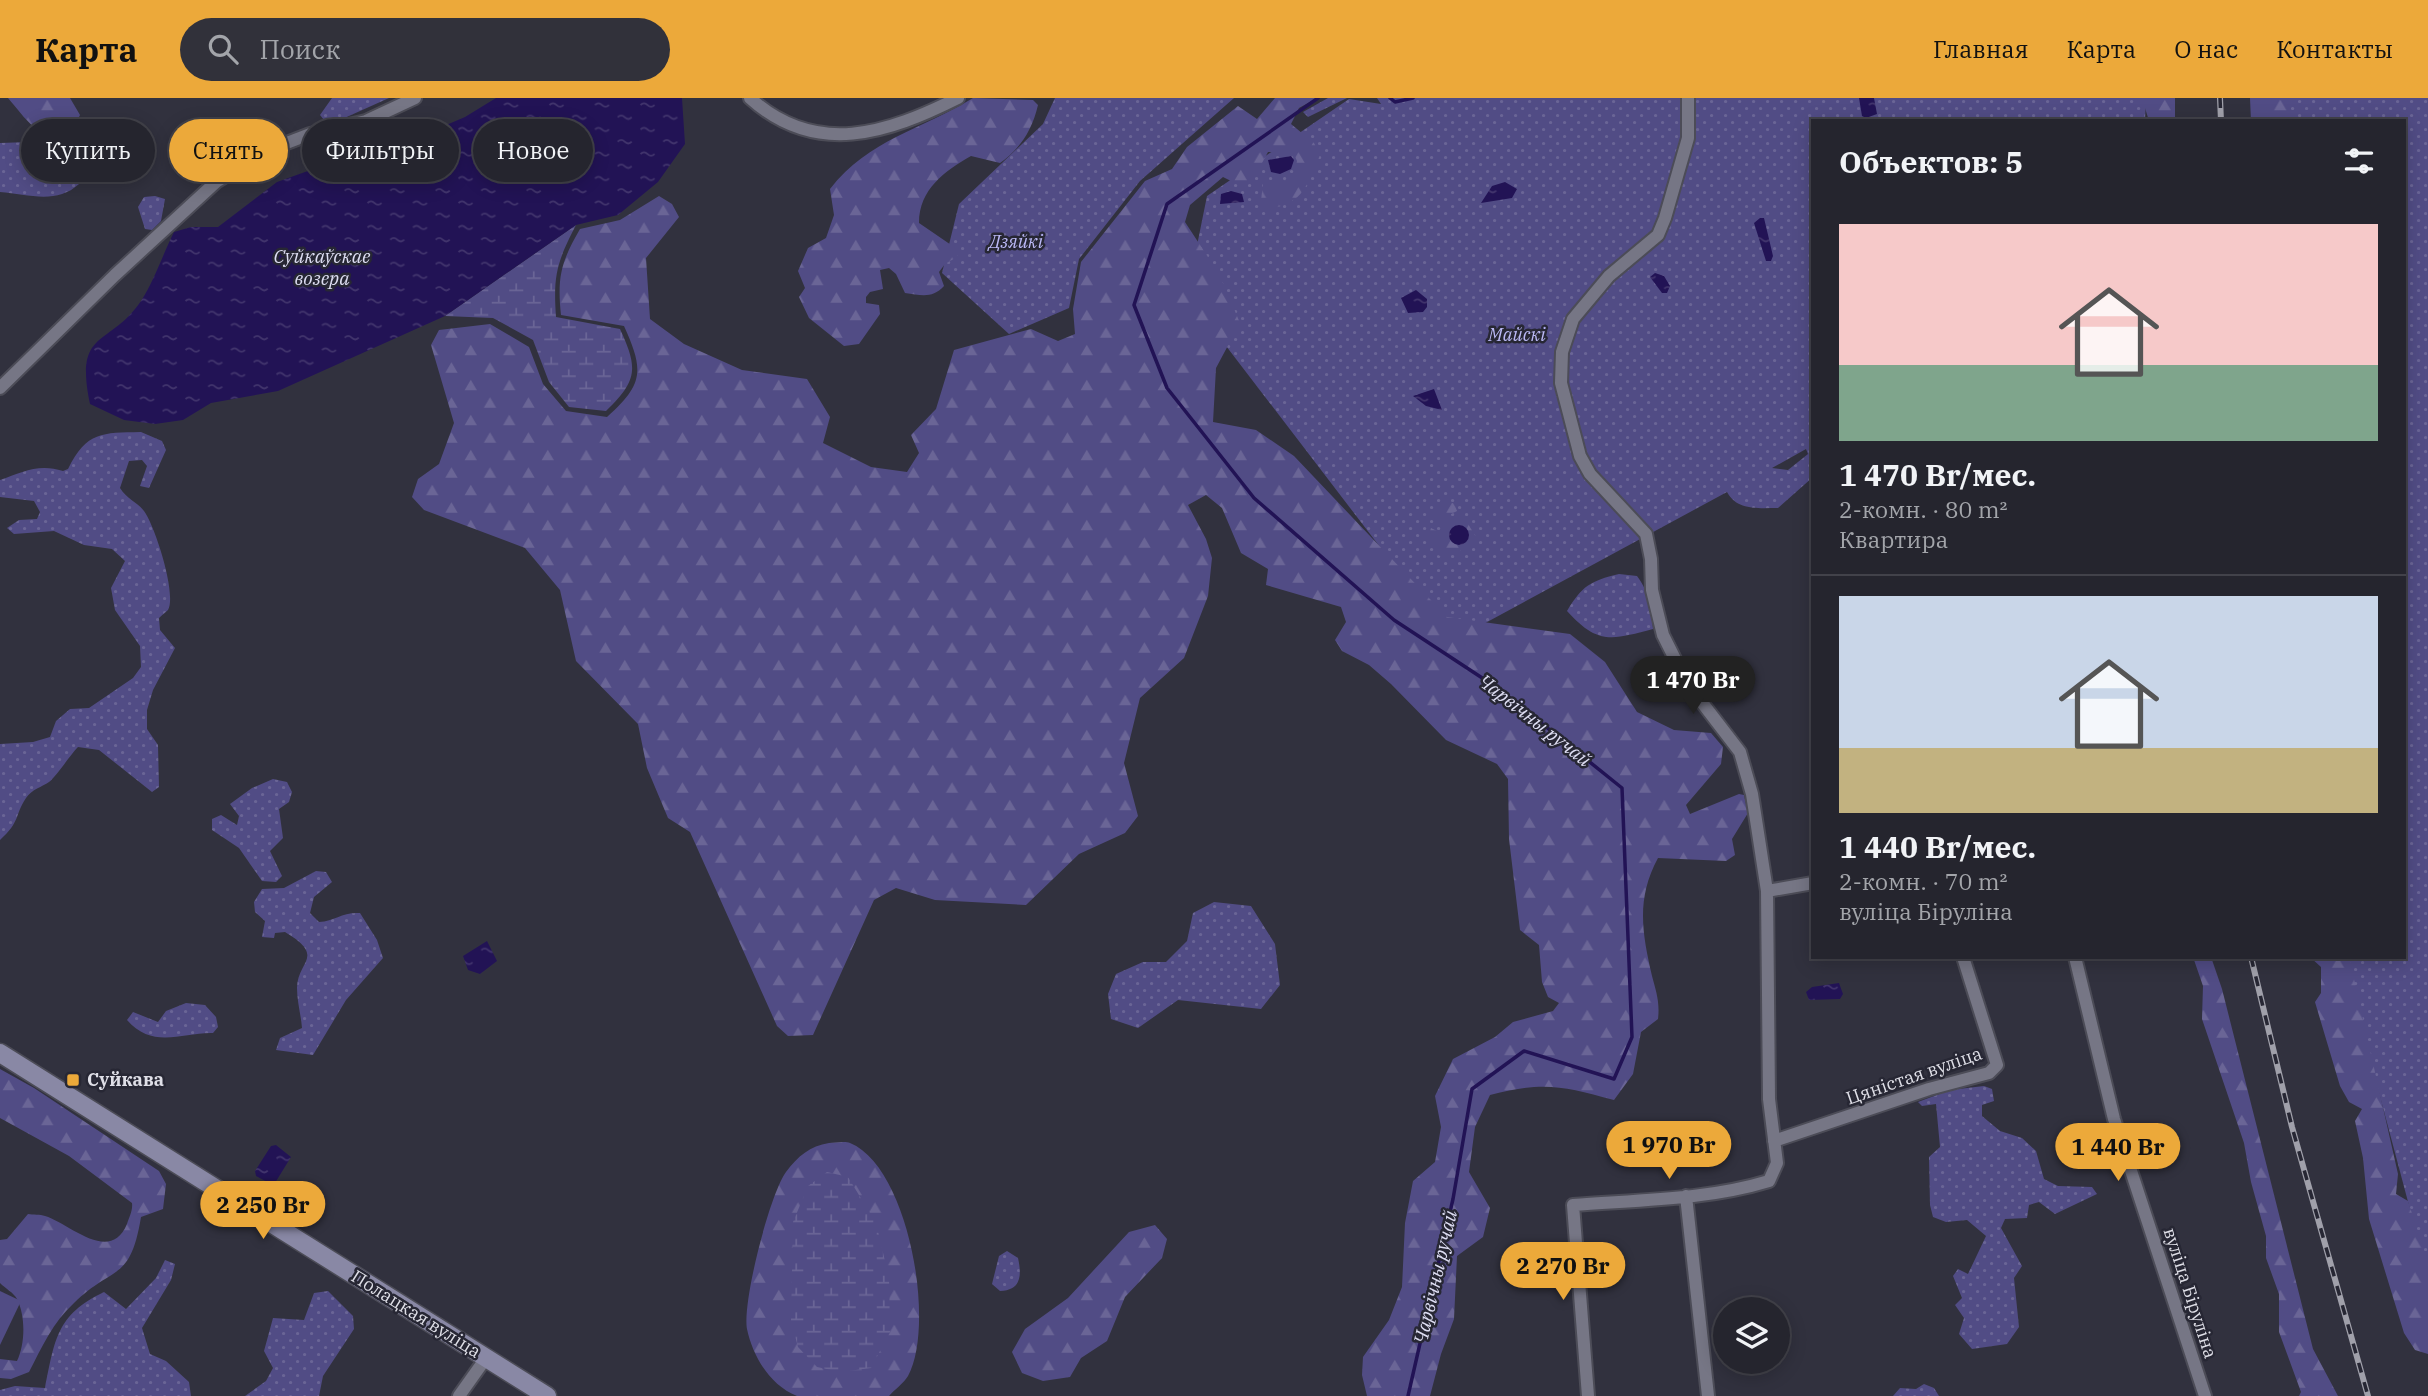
<!DOCTYPE html>
<html lang="ru">
<meta charset="utf-8">
<style>
body{margin:0;font-family:"IBM Plex Serif",serif;background:#31313a;color:#f1f3f6;height:100vh;display:flex;flex-direction:column;font-size:26px;white-space:nowrap}
*{box-sizing:border-box;margin:0}
p{font-size:23px;color:#a3a5aa}
.icon{flex:none;width:38px;height:38px;fill:none;stroke:currentColor;stroke-width:2;stroke-linecap:round;stroke-linejoin:round}
.map{position:relative;flex:1;overflow:hidden}
.side{position:absolute;left:1811px;top:21px;width:595px;height:840px;display:flex;flex-direction:column;background:#25252e;border-radius:0px;box-shadow:0 4px 18px #0003,0 0 0 2px #42424a}
.side>*{flex:none}
.hud{position:absolute;left:21px;top:21px;width:665px;height:63px;display:flex;gap:14px}
.tools{position:absolute;left:1713px;top:1199px;display:grid;gap:14px}
.tools a{display:grid;place-items:center;width:77px;height:77px;border-radius:50%;background:#25252e;box-shadow:0 4px 18px #0003,0 0 0 2px #42424a;font-size:35px}
.price{position:absolute;translate:-50% -60px;padding:0 16px;border-radius:24px;background:#eca93a;color:#111;font-size:23px;line-height:46px;filter:drop-shadow(0 2px 4px #0008)}
.price::after{content:'';position:absolute;left:50%;top:42px;width:21px;height:16px;margin-left:-10px;background:inherit;clip-path:polygon(0 0,100% 0,50% 100%)}
.price.selected{background:#222;color:#fff}
ul{padding:0;list-style:none}
li{display:grid;align-content:center;gap:14px;height:371px;padding:0 28px}
li+li{border-top:2px solid #42424a}
li span{display:grid;place-items:center;height:217px;border-radius:0px;color:#555}
li>.icon{margin-inline-start:auto}
span .icon{width:126px;height:126px;fill:#fffc;stroke-width:1}
li b{font-size:30px}
h2{display:flex;justify-content:space-between;align-items:center;height:84px;padding:0 28px;font-size:30px}
.chip{padding:0 24px;border-radius:32px;background:#25252e;box-shadow:0 4px 18px #0003,0 0 0 2px #42424a;font-size:24px;line-height:63px}
.chip.selected{background:#eca93a;color:#111}
header{display:flex;align-items:center;gap:42px;box-sizing:border-box;height:98px;padding:0 35px;background:#eca93a;color:#111}
header strong{font-size:33px}
nav{display:flex;gap:38px;margin-inline-start:auto;font-size:24px}
.search{width:490px;height:63px;background:#31313a;display:flex;align-items:center;gap:18px;box-sizing:border-box;padding:0 24px;border-radius:38px;color:#a3a5aa;font-size:26px}
.map>svg:first-child{display:block}
.grass{fill:url(#grass-dots);fill-rule:evenodd}
.forest{fill:url(#forest-firs)}
.wetland{fill:url(#wetland-marsh)}
.park{fill:#514c85}
.water{fill:url(#water-ripples)}
.lines{fill:none;stroke-linecap:round;stroke-linejoin:round}
.stream{stroke:#221355;stroke-width:3.5}
.street-casing{stroke:#4c4c57;stroke-width:16}
.secondary-casing{stroke:#4c4c57;stroke-width:21}
.street{stroke:#767685;stroke-width:12}
.secondary{stroke:#8988a5;stroke-width:18}
.rail-casing{stroke:#a0a0aa;stroke-width:6}
.rail{stroke:#272734;stroke-width:3.5;stroke-dasharray:10;stroke-linecap:butt}
.poi-dot{fill:#eca93a;stroke:#272734;stroke-width:2.5}
.labels{text-anchor:middle;stroke-width:5;stroke-linejoin:round;paint-order:stroke}
.park-label{font-size:18px;font-style:italic;fill:#bbb9f6;stroke:#272734}
.street-label{font-size:18px;fill:#dfdfe7;stroke:#272734}
.poi-label{font-size:18px;font-weight:bold;fill:#dfdfe7;stroke:#272734;text-anchor:start}
.water-label{font-size:19px;font-style:italic;fill:#ddddf2;stroke:#272734}
</style>
<header>
<strong>Карта</strong>
<div class="search"><svg class="icon" aria-label="search" viewBox="0 0 24 24"><circle cx="10" cy="10" r="6"/><path d="M15 15l6 6"/></svg>Поиск</div>
<nav><a>Главная</a><a>Карта</a><a>О нас</a><a>Контакты</a></nav>
</header>
<div class="map">
<svg width="2428" height="1298" viewBox="0 0 2428 1298">
<defs>
<pattern id="grass-dots" width="8" height="8" patternUnits="userSpaceOnUse" patternTransform="scale(1.75)"><rect width="8" height="8" fill="#514c85"/><path d="M2 2h.1M6 6h.1" fill="none" stroke="#6a6596" stroke-width="1.8" stroke-linecap="round"/></pattern>
<pattern id="forest-firs" width="22" height="20" patternUnits="userSpaceOnUse" patternTransform="scale(1.75)"><rect width="22" height="20" fill="#514c85"/><path d="M5 1l3.5 6h-7zM16 11l3.5 6h-7z" fill="#6a6596"/></pattern>
<pattern id="wetland-marsh" width="20" height="14" patternUnits="userSpaceOnUse" patternTransform="scale(1.75)"><rect width="20" height="14" fill="#514c85"/><path d="M1 5h8M5 5V1M11 12h8M15 12V8" fill="none" stroke="#6a6596"/></pattern>
<pattern id="water-ripples" width="26" height="14" patternUnits="userSpaceOnUse" patternTransform="scale(1.75)"><rect width="26" height="14" fill="#221355"/><path d="M2 4q2-2 4 0t4 0M15 11q2-2 4 0t4 0" fill="none" stroke="#42356d"/></pattern>
</defs>
<rect width="100%" height="100%" fill="#31313e"/>
<path class="grass" d="M332,0h57l-49,22h-16l-4,-5z
M1055,0h179l-94,83 -61,78 -10,49 -60,26 -67,-61 17,-69 84,-80z
M1328,0h19l-39,19 -5,-5z
M1377,0h769l-1,23h-332v356l-35,31c-19,0 -41,3 -51,-16l-275,149 -265,-346 20,-99 142,-97 32,5zM1806,351l2,5 -20,16 -16,-2z
M2282,0h146v1179l-85,-320h61v-836h-122z
M29,44l12,8 8,13 22,-1 8,8v14c-23,21 -51,10 -79,8v-49z
M155,98l10,3 -4,22 -9,9 -7,-1 -7,-22 6,-10z
M141,334l21,9 4,9 -17,38 -9,-2 7,-20 -5,-6 -13,1 -9,27c7,11 17,14 24,23 11,15 33,83 24,99 -1,1 -8,7 -9,8l1,12 15,18 -22,42 -6,20v19l11,16 1,42 -7,5 -53,-42 -21,-3c-8,8 -22,30 -29,35 -7,5 -17,7 -23,16 -12,18 -5,23 -26,42v-96l33,-2 17,-5 6,-16 14,-12 19,-1 44,-30 8,-11 -1,-21 -25,-36 -4,-22 14,-27 -13,-12 -28,-4 -30,-14 -40,3 -7,-6 12,-8 18,-1 3,-7 -6,-11 -34,-4v-17c22,-8 39,-17 63,-9l5,-2c19,-38 34,-36 73,-37z
M1619,476l18,2c13,18 15,32 16,53 -42,11 -55,16 -86,-18 15,-25 23,-30 52,-37z
M273,681l14,3 5,10 -3,10 -10,7 4,29 -13,13 12,25 -6,6 -14,-1 -23,-33 -27,-18v-11l9,-4 16,10 2,-9 -9,-12 22,-16z
M316,773l10,1 6,10 -18,15 -4,16 9,9c16,-1 23,-10 41,-9l17,27 6,18 -37,42 -33,55 -37,-5 4,-12 22,-10c-1,-13 -5,-27 -5,-40 0,-27 30,-31 -12,-56l-10,1 -1,5 -12,-1 3,-16 -10,-9 -1,-10 8,-13 22,-1z
M1214,804l37,4 24,38 5,41 -19,24 -83,-9 -40,28 -27,-9 -3,-25 8,-20 27,-12h23l21,-21 6,-28z
M186,905l19,2 11,12 2,10 -5,6c-30,-1 -60,17 -86,-13l6,-8 25,10 8,-11z
M1984,988l8,3 2,12 -12,4v11l18,15 22,7 14,13 8,28 14,7 34,1 5,7 -42,20 -16,-12 -10,3 -2,13 -22,1 -4,9 21,38 -8,12 5,49 -12,17 -35,5 -13,-15 5,-16 -9,-13 7,-7 -9,-22 5,-7 10,5 18,-38 -19,-16 -21,2 -13,-5 -3,-12 -1,-48 11,-10 -4,-43 -14,2 -4,-4 32,-12z
M1007,1153l11,7c4,18 3,32 -18,33l-8,-7 7,-28z
M165,1162l10,4 -4,16 -29,48 8,26 16,7 23,21 2,14h-191v-6l15,-4 30,2c10,-48 11,-73 59,-96l22,17 30,-31z
M328,1193l25,25 1,13 -31,47 -4,20h-74l21,-15 7,-13 -9,-17 9,-33 31,2 10,-27z
M1924,1286l10,4 5,8h-46l7,-8 16,1z"/>
<path class="forest" d="M8,0h62l10,17 -13,26c-29,-2 -41,-22 -59,-43z
M973,0l60,2 5,5c-6,25 -17,43 -38,58l-29,-7c-26,15 -52,33 -52,67l38,26v8l-12,7 -6,8 5,14c-12,13 -23,9 -39,7l-9,-19 -7,-6 -9,2 3,19 -13,3 -4,5v6l13,2 1,9 -21,30 -15,2 -35,-28 -10,-21 6,-9 -7,-17 10,-23 18,-10 8,-23 -4,-26c39,-50 91,-59 143,-91z
M1275,0h42l-18,10 -8,16 23,19 6,12c-13,30 -16,48 -51,54l-8,-8 2,-18h17l14,-8 3,-14 -4,-9h-25l-12,22 -15,12 -18,-9 -33,28 -5,17 34,52 21,49 -24,45 -3,54 43,8 38,26 153,161 123,17 35,28 32,50 37,18 37,3 12,14 -2,17 -35,41 4,9 49,-20 5,1 4,18 -16,26 3,16 -9,6 -68,-3c-22,41 -16,74 -6,118 4,15 8,26 6,43l-17,13 -8,42 -19,26c-51,-14 -71,-19 -124,-5l-15,32 -6,45 21,36 -7,29 -26,19 -3,63 -13,35 -11,42h-63l-5,-21 1,-18 26,-37 13,-33 3,-64 8,-42 22,-19 6,-35 -6,-31 18,-37 42,-22 18,-15 40,-11 6,-8 -11,-6 -6,-15 -3,-37 -19,-15 -11,-91 -1,-60 -11,-15 -51,-24 -55,-56 -22,-19 -27,-14 -7,-11 11,-18 -5,-15 -75,-22 2,-16 -27,-16 -19,-45 -16,-13 -18,10 18,34 6,19 -4,38 -24,62 -44,40 -16,65 14,53 -13,17 -46,21 -53,51 -91,-5 -39,-12 -22,12 -61,135 -25,1 -11,-10 -87,-194 -22,-14 -21,-50 -9,-44 -62,-63 -16,-71 -35,-42 -101,-38 -12,-13 6,-18 21,-15 15,-41 -23,-78 8,-15 51,-6 39,23 14,37 23,27 41,6c37,-33 37,-47 17,-91l-63,-11c-4,-38 0,-53 19,-86l40,-9 39,-24 13,8 7,13 -33,41 4,61 34,25 58,26 65,9 23,38 -7,26 48,24 36,5 12,-19 -8,-18 25,-26 18,-59 77,-21 27,12 17,-7 -2,-25 8,-47 64,-81 27,-12 15,-22 51,-41 19,13z
M2142,0h33v23h-26z
M2250,0h41v23h-40z
M1450,405h5l2,8 -10,5v3h18l11,18 -2,9 -31,11 -5,-2 -9,-20 2,-7 10,5 2,-7 -14,-10 2,-5z
M2193,859h18l11,32 91,360 25,47h-39l2,-4 -22,-60v-38l-13,-36v-22l-15,-54 -7,-39 -42,-124 1,-33z
M2310,859h39l49,217 -2,20 12,7 20,63v90l-13,-4 -11,-17 -35,-114 -6,-61 -8,-37 7,-12 -13,-7 -9,-16 -25,-84 6,-9v-26z
M0,971l34,19 125,83 7,13 -3,25 -22,8c-11,66 -27,47 -67,86 -21,19 -32,44 -45,69l-18,7 -11,-1v-19l17,2c8,-17 9,-44 0,-62 -3,-6 -12,-11 -17,-16v-43l7,-1 21,-25c5,1 12,0 17,2 24,7 65,49 82,8 2,-7 6,-13 5,-21l-63,-47 -69,-38z
M829,1045c6,0 16,-2 21,0 59,24 86,182 58,233 -4,7 -14,14 -19,20h-92c-27,-11 -44,-39 -50,-67 -5,-27 23,-135 39,-157 12,-16 24,-26 43,-29z
M1155,1127l12,14 -5,19 -37,39 -18,44 -26,17 -11,19 -27,4 -21,-8 -10,-21 13,-23 43,-31 61,-66z"/>
<path class="wetland" d="M576,127c-19,37 -23,50 -20,92l64,12c18,39 18,51 -14,82l-37,-4 -20,-25 -16,-42 -40,-22 -48,-2z
M827,1074l21,5 28,46 13,55 1,54 -19,36 -30,4 -24,-5 -19,-20 -7,-26 2,-99 15,-36z"/>
<path class="park" d="M0,1193l21,10 -21,44z"/>
<path class="water" d="M496,0h186l3,46 -27,38 -40,33 -42,10 -131,91 -167,75 -67,12 -28,17 -28,4 -31,-4 -34,-16c-16,-76 19,-56 51,-103 13,-20 22,-47 33,-69l17,-5h27l59,-45 42,-15 59,-13 87,-37z
M1859,0h15l3,16 -11,4 -4,-2z
M1291,58l3,4 -3,9 -11,5 -9,-2 -3,-12z
M1505,84l12,7 -5,9 -31,5 11,-17z
M1231,93l11,3 2,8 -24,2 1,-10z
M1760,120h4l9,38 -2,5h-5l-12,-38z
M1655,175l9,3 6,10 -3,7h-5l-12,-16z
M1416,192l11,9v8l-4,5 -15,1 -7,-15z
M1434,291l8,21 -16,-4 -13,-10z
M1449 437a10 10 0 1 1 20 0a10 10 0 1 1-20 0Z
M487,843l10,20 -17,13 -12,-4 -5,-14z
M1839,885l4,11 -3,5 -31,1 -3,-8 6,-5z
M276,1047l15,12 -16,26h-6l-13,-7 -1,-5 16,-25z"/>
<g class="lines">
<path class="stream" d="M1318,0l-151,106 -33,101 33,83 87,110 140,122 105,69 123,99 10,249 -18,42 -90,-28 -52,38 -19,110 -45,197
M1390,0l5,4 18,-4"/>
<defs>
<path id="street" d="M750,0c66,60 138,35 208,0
M0,290l115,-113 101,-93 50,-31 44,-17 56,-13 49,-23
M1767,793l46,-8
M2075,859l39,162 91,277
M1774,1043l155,-52 60,-16 8,-8 -34,-108
M1686,1098l22,200
M459,1298l27,-38
M1588,1298l-15,-191c65,-5 134,-5 196,-24l8,-18 -8,-64 -2,-208 -15,-97 -12,-42 -53,-69 -24,-48 -11,-45 -1,-31 -5,-25 -56,-60 -10,-18 -19,-73 1,-31 11,-33 36,-43 49,-41 7,-17 23,-80v-40"/>
<path id="secondary" d="M0,955l547,343"/>
</defs>
<use href="#street" class="street-casing"/>
<use href="#secondary" class="secondary-casing"/>
<use href="#street" class="street"/>
<use href="#secondary" class="secondary"/>
<defs>
<path id="rail" d="M2220,0l1,23
M2251,859l41,170 76,269"/>
</defs>
<use href="#rail" class="rail-casing"/>
<use href="#rail" class="rail"/>
</g>
<rect class="poi-dot" x="66" y="975" width="14" height="14" rx="3.5"/>
<g class="labels">
<g class="park-label">
<text x="1016" y="150">Дзяйкі</text>
<text x="1517" y="243">Майскі</text>
</g>
<g class="street-label">
<text transform="translate(1914 978) rotate(-19)" y="6">Цяністая вуліца</text>
<text transform="translate(2190 1195) rotate(72)" y="6">вуліца Біруліна</text>
<text transform="translate(416 1216) rotate(32)" y="6">Полацкая вуліца</text>
</g>
<g class="poi-label">
<text x="87" y="988">Суйкава</text>
</g>
<g class="water-label">
<text x="322" y="165">Суйкаўскае<tspan x="322" dy="22">возера</tspan></text>
<text transform="translate(1535 622) rotate(38)" y="7">Чарвічны ручай</text>
<text transform="translate(1435 1179) rotate(-77)" y="7">Чарвічны ручай</text>
</g>
</g>
</svg>
<div class="tools">
<a><svg class="icon" aria-label="layers" viewBox="0 0 24 24"><path d="M12 4l9 5-9 5-9-5zM3 14l9 5 9-5"/></svg></a>
</div>
<b class="price selected" style="left:1693px;top:618px">1 470 Br</b>
<b class="price" style="left:1669px;top:1083px">1 970 Br</b>
<b class="price" style="left:2118px;top:1085px">1 440 Br</b>
<b class="price" style="left:263px;top:1143px">2 250 Br</b>
<b class="price" style="left:1563px;top:1204px">2 270 Br</b>
<div class="hud">
<a class="chip">Купить</a>
<a class="chip selected">Снять</a>
<a class="chip">Фильтры</a>
<a class="chip">Новое</a>
</div>
<section class="side">
<h2>Объектов: 5<svg class="icon" aria-label="filters" viewBox="0 0 24 24"><path d="M4 7h16M4 17h16"/><circle cx="9" cy="7" r="2"/><circle cx="15" cy="17" r="2"/></svg></h2>
<ul>
<li><span style="background:linear-gradient(#f6c9c9 65%,#7fa58c 0)"><svg class="icon" aria-label="home" viewBox="0 0 24 24"><path d="M3 11l9-7 9 7M6 9v11h12V9"/></svg></span><div><b>1 470 Br/мес.</b><p>2-комн. · 80 m²</p><p>Квартира</p></div></li>
<li><span style="background:linear-gradient(#c9d6e8 70%,#c2b280 0)"><svg class="icon" aria-label="home" viewBox="0 0 24 24"><path d="M3 11l9-7 9 7M6 9v11h12V9"/></svg></span><div><b>1 440 Br/мес.</b><p>2-комн. · 70 m²</p><p>вуліца Біруліна</p></div></li>
</ul>
</section>
</div>
